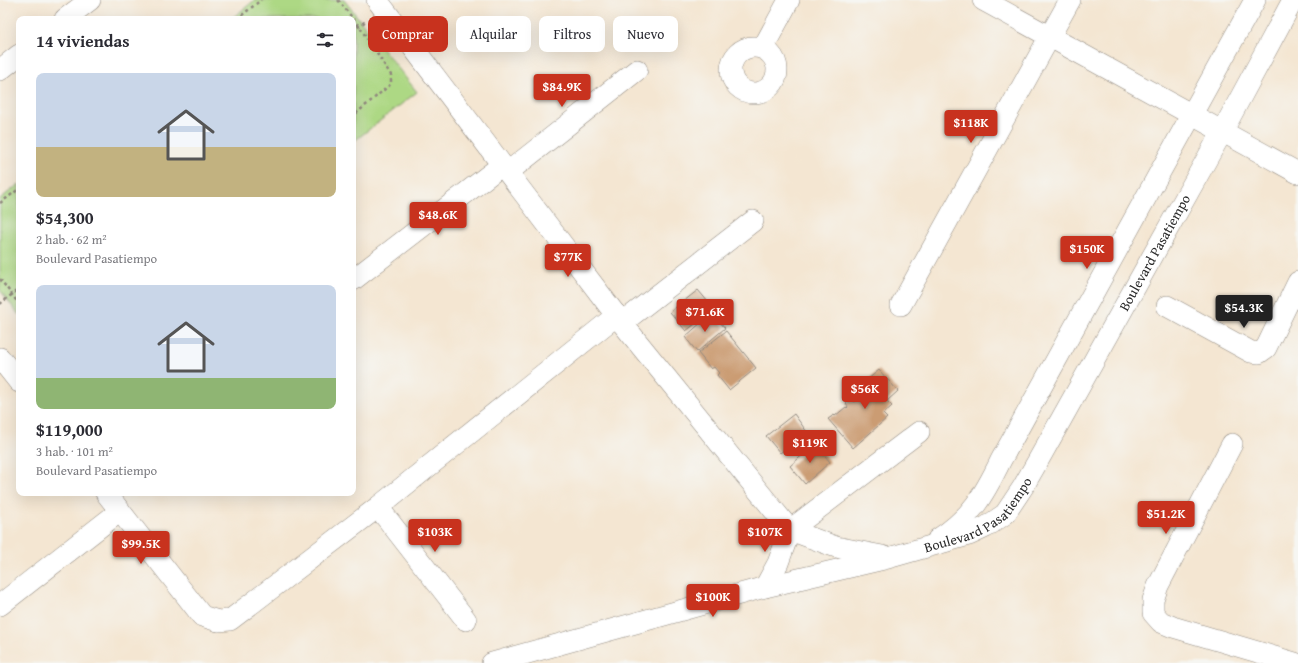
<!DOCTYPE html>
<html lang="es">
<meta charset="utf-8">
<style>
body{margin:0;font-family:"Gentium Book Plus",serif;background:#f2f2f3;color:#2b2b33;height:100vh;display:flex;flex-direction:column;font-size:15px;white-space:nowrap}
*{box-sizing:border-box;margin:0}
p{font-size:13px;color:#7c7c81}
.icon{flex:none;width:22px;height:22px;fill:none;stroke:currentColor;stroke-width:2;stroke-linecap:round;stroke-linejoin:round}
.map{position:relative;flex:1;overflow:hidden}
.sheet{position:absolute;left:16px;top:16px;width:340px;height:480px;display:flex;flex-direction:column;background:#fff;border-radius:8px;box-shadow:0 4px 16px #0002}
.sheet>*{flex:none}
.top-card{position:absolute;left:368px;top:16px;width:380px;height:36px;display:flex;gap:8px}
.price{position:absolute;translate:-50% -34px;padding:0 9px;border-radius:4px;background:#c8321e;color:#fff;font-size:13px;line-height:26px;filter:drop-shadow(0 1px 2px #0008)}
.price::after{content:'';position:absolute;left:50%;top:24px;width:12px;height:9px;margin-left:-6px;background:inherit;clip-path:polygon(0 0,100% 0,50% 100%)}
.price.active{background:#222;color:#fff}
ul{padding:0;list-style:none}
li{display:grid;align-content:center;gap:8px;height:212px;padding:0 20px}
li span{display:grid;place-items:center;height:124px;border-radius:8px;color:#555}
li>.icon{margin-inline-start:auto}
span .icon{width:72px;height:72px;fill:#fffc;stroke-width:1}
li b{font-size:17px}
h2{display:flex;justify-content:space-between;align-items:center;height:48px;padding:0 20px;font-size:17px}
.tag{padding:0 14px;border-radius:8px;background:#fff;box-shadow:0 4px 16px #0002;font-size:14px;line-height:36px}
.tag.active{background:#c8321e;color:#fff}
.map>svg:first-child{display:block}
.green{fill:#add884;stroke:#6c8258}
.building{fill:#cb9c73}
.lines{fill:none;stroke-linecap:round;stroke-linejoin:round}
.minor-casing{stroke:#90887e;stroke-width:22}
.path{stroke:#90887e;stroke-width:2.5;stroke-dasharray:3 3;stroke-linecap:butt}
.minor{stroke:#fff;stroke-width:21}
.labels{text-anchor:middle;stroke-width:4;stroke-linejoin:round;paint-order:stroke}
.street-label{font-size:14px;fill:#2b2b2b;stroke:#f6f6f2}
</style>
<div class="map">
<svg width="1298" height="663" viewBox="0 0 1298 663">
<rect width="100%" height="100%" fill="#f6f6f2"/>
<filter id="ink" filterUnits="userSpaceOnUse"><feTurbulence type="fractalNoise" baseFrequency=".025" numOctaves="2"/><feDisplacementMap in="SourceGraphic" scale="8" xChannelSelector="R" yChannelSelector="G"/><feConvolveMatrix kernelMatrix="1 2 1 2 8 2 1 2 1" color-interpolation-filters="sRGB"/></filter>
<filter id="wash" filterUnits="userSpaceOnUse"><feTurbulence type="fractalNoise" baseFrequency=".012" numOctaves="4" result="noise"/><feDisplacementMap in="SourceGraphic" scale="16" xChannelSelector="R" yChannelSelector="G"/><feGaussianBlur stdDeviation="0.9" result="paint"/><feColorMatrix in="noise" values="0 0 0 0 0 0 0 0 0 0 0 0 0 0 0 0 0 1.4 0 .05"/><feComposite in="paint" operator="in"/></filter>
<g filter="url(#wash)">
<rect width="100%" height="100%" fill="#f4e6d2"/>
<path class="green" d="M255,0h89l73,92 -64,50v-123h-122z
M19,184v131l-19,-25v-91z"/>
<g id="blocks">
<path class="building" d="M698,290l16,19 -28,22 -16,-19z
M711,314l1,1 -3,4 1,1 5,-4 10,12 -28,24 -12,-15z
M726,331l30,37 -27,22 -12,-15 2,-2 -5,-6 -3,2 -13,-16z
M879,370l19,21 -11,10 5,5 -9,8 4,4 -34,30 -25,-29 6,-4 1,1 11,-9 1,1 1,-1 -2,-3 5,-5 3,3 12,-11 -5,-6z
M794,414l13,18 -27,21 -14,-17z
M815,444l15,18 -25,22 -15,-18z"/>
</g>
</g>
<g filter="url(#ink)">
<use href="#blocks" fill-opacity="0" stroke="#90887e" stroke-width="1"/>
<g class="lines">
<defs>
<g id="minor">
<path d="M377,0l245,323 168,207 46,17 46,9"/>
<path d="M983,0l315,173"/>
<path d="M65,19l25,-19"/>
<circle cx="754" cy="70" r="23"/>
<path d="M763,48l26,-48"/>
<path d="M0,70l19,-15"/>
<path d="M508,172l129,-102"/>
<path d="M353,280l149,-115"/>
<path d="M901,305l169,-305"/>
<path d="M1167,306l84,46 8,1 7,-5 32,-66"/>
<path d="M622,323l131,-102"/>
<path d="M0,358l19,24"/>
<path d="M1232,444l-74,142 -5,14v13l8,9 12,5 122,36"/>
<path d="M106,493l96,123 16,5 12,-1 148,-113 239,-192"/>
<path d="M378,507l88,113"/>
<path d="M938,539c33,-21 46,-44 63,-79l254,-460"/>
<path d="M765,587l13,-24 12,-33 129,-98"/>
<path d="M0,605l120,-94"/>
<path id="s1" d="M492,663l273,-76 123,-29 81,-23 17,-8 19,-13 18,-27 16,-28 183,-327 71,-132"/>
</g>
</defs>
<use href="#minor" class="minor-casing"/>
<path class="path" d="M338,0l21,26 32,49v9l-38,32
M237,19l24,-19
M353,31l14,-11
M0,203l19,-14
M0,279l19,25
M0,304l19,-15"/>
<use href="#minor" class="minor"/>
</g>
</g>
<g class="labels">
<g class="street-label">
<text dy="5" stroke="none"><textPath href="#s1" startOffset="837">Boulevard Pasatiempo</textPath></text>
<text dy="5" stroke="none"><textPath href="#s1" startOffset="513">Boulevard Pasatiempo</textPath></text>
</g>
</g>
</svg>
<b class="price" style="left:562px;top:108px">$84.9K</b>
<b class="price" style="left:971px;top:144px">$118K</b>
<b class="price" style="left:438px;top:236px">$48.6K</b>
<b class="price" style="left:1087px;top:270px">$150K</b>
<b class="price" style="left:568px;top:278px">$77K</b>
<b class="price active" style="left:1244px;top:329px">$54.3K</b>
<b class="price" style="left:705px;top:333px">$71.6K</b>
<b class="price" style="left:865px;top:410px">$56K</b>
<b class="price" style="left:810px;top:464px">$119K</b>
<b class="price" style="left:1166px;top:535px">$51.2K</b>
<b class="price" style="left:435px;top:553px">$103K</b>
<b class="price" style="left:765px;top:553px">$107K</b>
<b class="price" style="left:141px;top:565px">$99.5K</b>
<b class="price" style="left:713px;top:618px">$100K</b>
<div class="top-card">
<a class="tag active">Comprar</a>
<a class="tag">Alquilar</a>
<a class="tag">Filtros</a>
<a class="tag">Nuevo</a>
</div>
<section class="sheet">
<h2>14 viviendas<svg class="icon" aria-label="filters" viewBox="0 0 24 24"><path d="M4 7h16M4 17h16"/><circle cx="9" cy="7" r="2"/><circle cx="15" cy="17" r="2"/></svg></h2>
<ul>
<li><span style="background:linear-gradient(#c9d6e8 60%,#c2b280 0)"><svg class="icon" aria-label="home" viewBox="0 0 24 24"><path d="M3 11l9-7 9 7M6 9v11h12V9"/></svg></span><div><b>$54,300</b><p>2 hab. · 62 m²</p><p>Boulevard Pasatiempo</p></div></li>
<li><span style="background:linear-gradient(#c9d6e8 75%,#8fb573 0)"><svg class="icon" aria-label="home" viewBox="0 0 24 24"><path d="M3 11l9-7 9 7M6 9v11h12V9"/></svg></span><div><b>$119,000</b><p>3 hab. · 101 m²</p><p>Boulevard Pasatiempo</p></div></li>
</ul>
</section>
</div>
